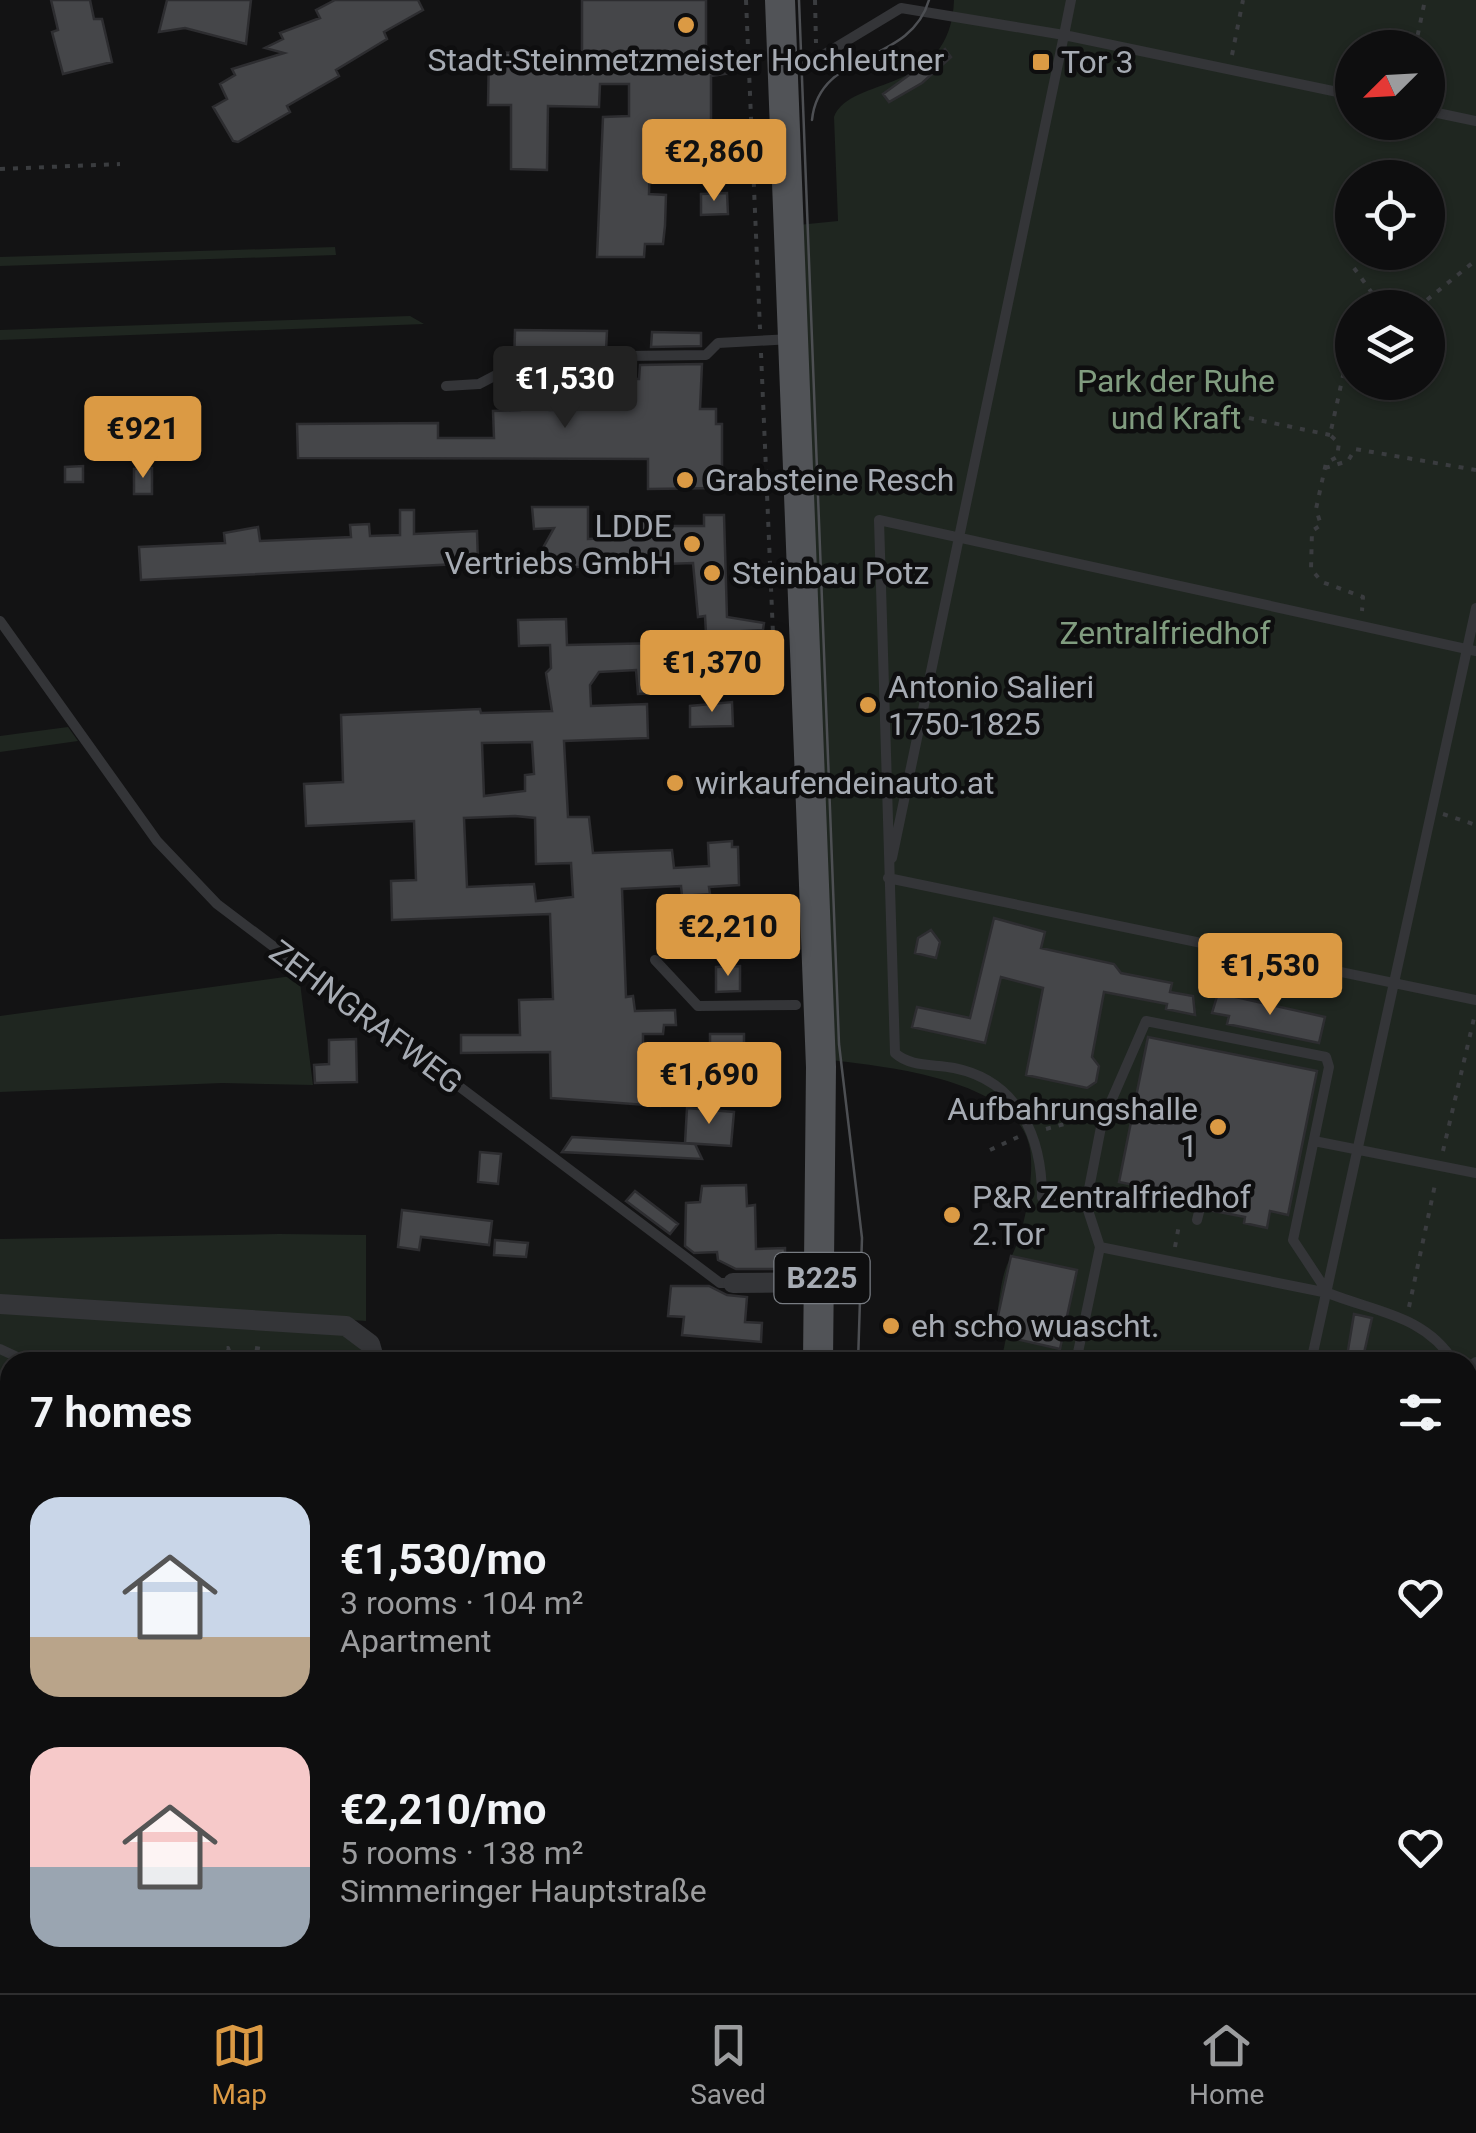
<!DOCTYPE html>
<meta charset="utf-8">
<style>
body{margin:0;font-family:Roboto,sans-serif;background:#1c1c1d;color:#f1f3f6;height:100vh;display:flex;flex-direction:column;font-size:38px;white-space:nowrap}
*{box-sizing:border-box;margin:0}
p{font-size:32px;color:#9b9c9e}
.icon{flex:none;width:55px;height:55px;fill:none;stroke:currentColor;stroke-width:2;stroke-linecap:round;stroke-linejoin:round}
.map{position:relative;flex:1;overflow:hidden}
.details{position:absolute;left:0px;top:1352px;width:1478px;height:642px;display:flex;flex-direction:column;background:#0e0e0f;border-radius:30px 30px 0 0;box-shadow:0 2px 8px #0004,0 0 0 2px #2e2e2f}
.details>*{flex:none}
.needle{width:65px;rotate:246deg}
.controls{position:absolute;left:1335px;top:30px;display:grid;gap:20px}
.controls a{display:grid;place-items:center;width:110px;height:110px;border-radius:50%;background:#0e0e0f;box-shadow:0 2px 8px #0004,0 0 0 2px #2e2e2f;font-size:50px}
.price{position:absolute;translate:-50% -85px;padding:0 22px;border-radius:10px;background:#db9a44;color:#111;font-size:32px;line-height:65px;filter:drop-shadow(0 2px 5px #0008)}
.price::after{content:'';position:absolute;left:50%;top:60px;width:30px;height:22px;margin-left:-15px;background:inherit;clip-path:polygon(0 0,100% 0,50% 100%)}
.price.active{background:#222;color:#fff}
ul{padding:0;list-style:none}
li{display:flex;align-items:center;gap:30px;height:250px;padding:0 30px}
li span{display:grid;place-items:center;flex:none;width:280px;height:200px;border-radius:30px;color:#555}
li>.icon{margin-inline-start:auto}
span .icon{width:120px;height:120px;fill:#fffc;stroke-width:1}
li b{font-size:42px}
h2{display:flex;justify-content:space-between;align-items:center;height:120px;padding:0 30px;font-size:42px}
.tabs{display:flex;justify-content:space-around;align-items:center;height:140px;border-top:2px solid #2e2e2f;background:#0e0e0f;font-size:28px;color:#9b9c9e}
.tabs a{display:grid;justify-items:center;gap:5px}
.tabs .active{color:#db9a44}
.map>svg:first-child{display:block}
.green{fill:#1f2620;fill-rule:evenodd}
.building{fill:#454649;stroke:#2d2d30;stroke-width:2.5;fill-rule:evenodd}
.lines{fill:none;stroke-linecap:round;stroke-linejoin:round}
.path{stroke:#3a3c3f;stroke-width:4;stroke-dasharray:5 8;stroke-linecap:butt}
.lane{stroke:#343538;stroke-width:10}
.street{stroke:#343538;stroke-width:20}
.primary{stroke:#515357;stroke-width:30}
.tram{stroke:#4d4f53;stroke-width:2.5}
.poi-dot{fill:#db9a44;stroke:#0e0e0f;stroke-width:4}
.labels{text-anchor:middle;stroke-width:9;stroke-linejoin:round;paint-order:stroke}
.shield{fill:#0e0e0f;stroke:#787c82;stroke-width:2.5}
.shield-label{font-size:30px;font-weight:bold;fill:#a6abb3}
.poi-label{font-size:32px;fill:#a6abb3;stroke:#0e0e0f;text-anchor:start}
.park-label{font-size:32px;fill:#809c7f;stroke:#0e0e0f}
.street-label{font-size:32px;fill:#a6abb3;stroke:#0e0e0f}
</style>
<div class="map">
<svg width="1476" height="1993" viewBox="0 0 1476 1993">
<rect width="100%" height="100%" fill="#131314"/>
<path class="green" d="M954,0h522v1993h-720l2,-8h710v-623h-467l5,-24 -12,-4c5,-21 5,-57 16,-75 13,-22 25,-79 20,-110 -12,-70 -143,-82 -199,-89l-33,-835 40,-4 -4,-104c16,-42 117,-21 120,-117zM1352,48h76v74h-76zM1352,178h76v74h-76zM1352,308h76v74h-76z
M335,247l1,8 -336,11v-9z
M410,316l14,8 -424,16v-10z
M68,727l10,14 -78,11v-16z
M299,975l14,110 -91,-2 -222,9v-76z
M279,1234l87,1v86l-366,-25v-57z
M0,1310l351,24 18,28h-359v623h654l-2,8h-662z"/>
<path class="building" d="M51,0h39l4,19h8l10,43 -49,12 -11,-42 6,-2z
M167,0h84l-5,44 -61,-16 -26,4z
M335,0h83l5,10 -39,22 3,7 -51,31 3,6 -52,30 3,6 -52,30 -5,-1 -20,-34 14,-8 -7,-15 15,-9 -3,-6 52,-16 -19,-5 18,-9 -3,-6 40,-15 -4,-8z
M582,0h124v52h32v20l-27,4v45h9v39h-70l-1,34 17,1 -1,31 -2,18h-18l-1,13h-47l6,-140 26,-1v-32h-29l-1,23 -51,-1 -1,64 -36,-1v-64h-23l1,-53 93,3z
M945,49l6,8 -29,26 -33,19 -6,-8z
M727,193l1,21 -27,1v-21z
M515,330l92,1 -1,20 -56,-1v9l-36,4z
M652,332l49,1v13l-50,1z
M702,364l-2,45h16v15h6v64l-74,1v-30l-350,-1 -1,-34 141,-1v15h56l-1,-27 27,-1 -1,-30 30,-3 1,33 29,-1 9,-2 1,-11h7l3,-18 40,1 1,-14z
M83,466v16h-18v-15z
M152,468v26h-18v-25z
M532,507h56v32l49,-2 -1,-20 31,-1 1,10h36v-11h20l3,102 37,6 -1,7 -57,3 -1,-17 -7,1 -5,-54 -146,5v-4h-13l20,-36 -20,1z
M400,510h14v24l63,-3 1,32 -337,17 -2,-33 86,-4 -1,-10 34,-6 2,14 91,-4 -1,-12 19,-1 1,12 30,-1z
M566,619l1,26 95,-2v-10h15l1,22 42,-2 1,18 -57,1 1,21 -27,1 -2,-24 -37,2 -9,13 1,21 56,-2 1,34 -84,3 4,76h21l4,36 79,-3 2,18 35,-2 -1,-23 24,-2v6h6l1,38 -30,2 1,7 -28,2 -1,-10 -59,3 4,108 7,-1 2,15 40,-1 1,15h-12l-1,9h-20v47l17,1v24l-109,-8 -1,-46 -89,1v-18h59l-1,-35 34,-1 -3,-85 -158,6 -1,-39 25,-1 -2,-59 -108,5 -2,-42 39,-2 -2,-67 139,-6 1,4 71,-2 -6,-38 5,-5 -1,-23 -31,1 -1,-26zM532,742l2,32 -9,1v16l-41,5 -2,-53zM515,816l20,2 1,46 35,-1 2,34 -37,4 -2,-17 -67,3 -3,-69z
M732,702l1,24 -43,1v-21z
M994,918l51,14 -4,16 73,16 7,9 51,10 -2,9 23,4 2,19 -29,-6 1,-5 -63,-12 -12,65 7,9 -3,16 -9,6 -61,-13 17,-87 -42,-11 -16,66 -73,-16 5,-20 53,11z
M931,930l9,12 -4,16 -21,-5 3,-15z
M740,966v25l-24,1v-25z
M1218,993l107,24 -6,26 -92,-19 2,-8 -17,-3z
M710,1034h34v42h-34z
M1148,1037l169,34 -29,144 -18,-4 -3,17 -23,-5 1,-6 -36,-7 -8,-11 -10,7 -55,-6 3,-14 -20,-4z
M356,1039l1,43 -42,1 -1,-18 15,-1v-24z
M687,1108l47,4 -3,34 -46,-3z
M572,1137l123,7 7,15 -140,-7z
M480,1152l21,2 -3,30 -20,-2z
M746,1185l1,21 8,-1 1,44 29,-1v21h-49l-18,-9 -1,-8 -23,1 -9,-7 1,-43 14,-1 2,-16z
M635,1191l43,33 -8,10 -44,-33z
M402,1210l90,11 -3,24 -68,-8 -2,13 -21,-3z
M495,1240l33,3 -2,14 -32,-2z
M1011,1256l66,14 -17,79 -66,-15z
M671,1286h38l18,9 20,2 -2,25 17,1 -1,19 -79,-7 2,-18 -16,-1z
M1354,1314l18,4 -10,44h-16z"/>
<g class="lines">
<path class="path" d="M746,0l14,329
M815,0l1,43
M1415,48l10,-48
M1232,55l11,-55
M0,169l120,-5
M1354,268l29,40
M1417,308l59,-48
M1352,335l-22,100 9,8 -2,14 -11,6 -10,46 5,16 -9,6 -1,38 11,13 41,15 -1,14
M761,353l12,281 8,44
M1249,418l81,17
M1325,468l23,-7 7,-12 121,21
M1443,814l33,11
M1046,1129l44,-12
M990,1150l28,-13
M1443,1151l32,-137
M1162,1200l21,8
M1175,1247l4,-22
M1409,1307l27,-127
M228,1348l2,6 -7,2 -2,-6z
M255,1348l6,1v5l-6,-1z
M284,1362l4,-3 6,3
M317,1362l5,-5
M0,1542l10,17
M1468,1558l8,2
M0,1629l10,-20
M0,1688l10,-2
M1468,1849l3,-21 5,-3
M1468,1877l8,2
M616,1985l2,8
M667,1993l2,-8
M752,1993l2,-8
M823,1993l2,-8
M913,1993l2,-8
M1001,1993l2,-8
M1071,1993l2,-8
M1268,1993l1,-8
M1437,1993l2,-8"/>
<path class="lane" d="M788,68l22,-5 91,-55 163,27 7,-35
M1428,111l48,10
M446,386l33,-2 21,-11 108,-11 18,-6 80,-1 12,-12 74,-4
M0,621l157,220 60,63 503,379h12
M892,858l172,-823 288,60
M888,878l588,122
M655,960l43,46 98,-1
M1314,1141l162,32
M1086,1204l16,-82 44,-101 180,36 3,10 -36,173 35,53 -228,-46 -14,-43 -44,-7c0,-59 -23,-116 -88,-129 -20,-4 -44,-1 -59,-15l-16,-533 597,131
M1197,1220l3,-12
M1328,1293c47,19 97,22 126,69
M0,1349l28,13
M1076,1362l24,-115
M1311,1362l165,-754
M1468,1367l8,-5
M1468,1387l8,31
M0,1462l8,-1 2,15
M1468,1541l8,-42
M1468,1705l8,1
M1468,1775l8,13
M0,1902l10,-2
M0,1939l10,-3
M81,1985l2,8
M248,1985l2,8
M1150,1985l38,8
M180,1993l1,-8
M782,1993l1,-8
M1352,1993l1,-8"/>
<path class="street" d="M733,1283l89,-1
M0,1304l346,22 24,18 5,18
M1468,1526l8,2"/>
<path class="primary" d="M780,0l41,1067 -3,295
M704,1993l2,-8"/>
<path class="tram" d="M799,0l40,1044 23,194 -4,124
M812,120c7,-71 98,-54 117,-120
M743,1993l2,-8"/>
</g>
<g class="poi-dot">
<circle cx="686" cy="25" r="10"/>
<rect x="1031" y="52" width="20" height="20" rx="5"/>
<circle cx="685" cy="480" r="10"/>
<circle cx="692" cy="544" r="10"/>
<circle cx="712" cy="573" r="10"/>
<circle cx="868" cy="705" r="10"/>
<circle cx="675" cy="783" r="10"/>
<circle cx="1218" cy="1127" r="10"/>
<circle cx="952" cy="1215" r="10"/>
<circle cx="891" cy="1326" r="10"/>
</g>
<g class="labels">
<rect class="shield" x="774.5" y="1253" width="95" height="50" rx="8"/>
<g class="shield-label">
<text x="822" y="1288">B225</text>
</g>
<g class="poi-label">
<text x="686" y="71" text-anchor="middle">Stadt-Steinmetzmeister Hochleutner</text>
<text x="1061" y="73">Tor 3</text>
<text x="705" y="491">Grabsteine Resch</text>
<text x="672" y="537" text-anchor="end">LDDE<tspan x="672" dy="37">Vertriebs GmbH</tspan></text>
<text x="732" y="584">Steinbau Potz</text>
<text x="888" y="698">Antonio Salieri<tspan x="888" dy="37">1750-1825</tspan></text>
<text x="695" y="794">wirkaufendeinauto.at</text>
<text x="1198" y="1120" text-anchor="end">Aufbahrungshalle<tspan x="1198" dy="37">1</tspan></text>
<text x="972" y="1208">P&amp;R Zentralfriedhof<tspan x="972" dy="37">2.Tor</tspan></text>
<text x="911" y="1337">eh scho wuascht.</text>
</g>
<g class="park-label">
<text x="1176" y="392">Park der Ruhe<tspan x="1176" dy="37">und Kraft</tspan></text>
<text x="1165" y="644">Zentralfriedhof</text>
</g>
<g class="street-label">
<text transform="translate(366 1017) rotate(37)" y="11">ZEHNGRAFWEG</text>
</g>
</g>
</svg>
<div class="controls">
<a><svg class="needle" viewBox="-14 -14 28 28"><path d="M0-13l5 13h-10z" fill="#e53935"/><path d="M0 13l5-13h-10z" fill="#9b9c9e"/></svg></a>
<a><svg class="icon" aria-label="locate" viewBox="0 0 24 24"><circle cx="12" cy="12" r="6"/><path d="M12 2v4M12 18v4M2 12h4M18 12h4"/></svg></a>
<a><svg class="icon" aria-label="layers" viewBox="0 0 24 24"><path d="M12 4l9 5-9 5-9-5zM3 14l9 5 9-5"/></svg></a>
</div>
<b class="price" style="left:714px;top:204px">€2,860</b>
<b class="price active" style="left:565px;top:431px">€1,530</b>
<b class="price" style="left:143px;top:481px">€921</b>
<b class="price" style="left:712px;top:715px">€1,370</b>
<b class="price" style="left:728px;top:979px">€2,210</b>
<b class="price" style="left:1270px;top:1018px">€1,530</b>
<b class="price" style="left:709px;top:1127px">€1,690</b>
<section class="details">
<h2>7 homes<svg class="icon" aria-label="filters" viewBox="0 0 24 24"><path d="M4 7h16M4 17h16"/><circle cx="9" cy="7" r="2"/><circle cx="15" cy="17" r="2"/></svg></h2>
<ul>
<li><span style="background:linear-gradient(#c9d6e8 70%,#b9a48a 0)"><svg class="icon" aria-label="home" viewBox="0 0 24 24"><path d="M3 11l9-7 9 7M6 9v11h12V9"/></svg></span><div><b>€1,530/mo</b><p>3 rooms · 104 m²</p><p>Apartment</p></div><svg class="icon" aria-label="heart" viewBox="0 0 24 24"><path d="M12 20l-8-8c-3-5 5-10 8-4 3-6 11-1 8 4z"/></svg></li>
<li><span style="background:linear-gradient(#f6c9c9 60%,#9aa5b1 0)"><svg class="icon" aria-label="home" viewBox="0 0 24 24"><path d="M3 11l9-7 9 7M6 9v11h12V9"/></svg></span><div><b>€2,210/mo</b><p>5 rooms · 138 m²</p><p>Simmeringer Hauptstraße</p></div><svg class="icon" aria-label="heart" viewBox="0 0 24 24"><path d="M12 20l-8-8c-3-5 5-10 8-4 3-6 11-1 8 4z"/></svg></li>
</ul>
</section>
</div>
<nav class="tabs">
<a class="active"><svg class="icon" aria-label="map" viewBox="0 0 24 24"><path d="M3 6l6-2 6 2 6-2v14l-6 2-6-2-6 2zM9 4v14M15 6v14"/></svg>Map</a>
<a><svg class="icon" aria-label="saved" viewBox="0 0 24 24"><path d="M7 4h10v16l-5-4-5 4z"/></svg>Saved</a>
<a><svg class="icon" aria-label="home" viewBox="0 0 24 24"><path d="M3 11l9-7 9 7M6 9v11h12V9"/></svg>Home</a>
</nav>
